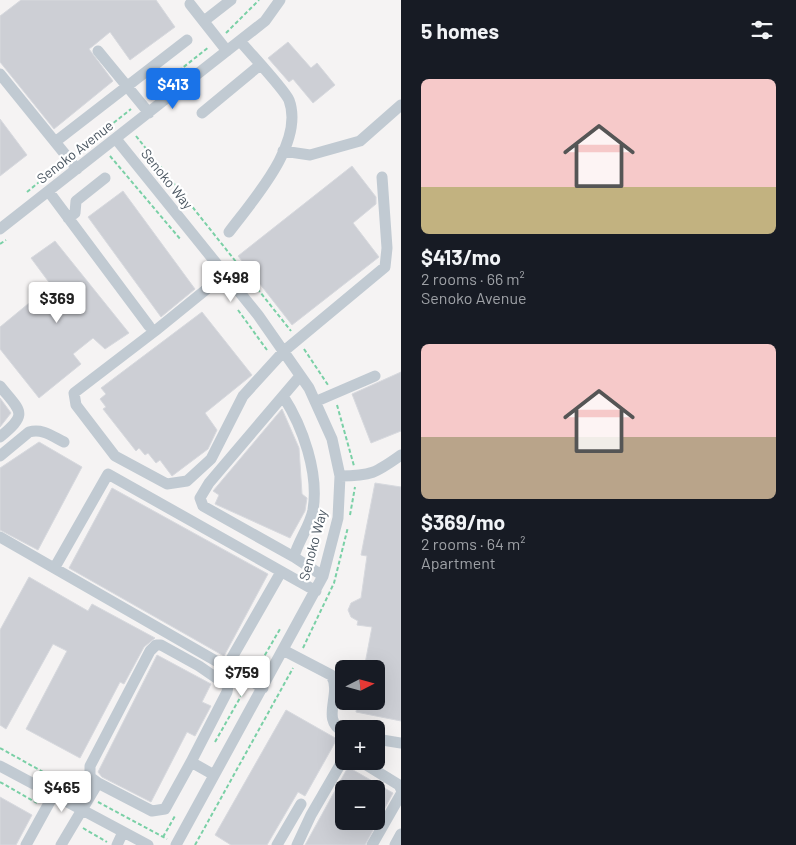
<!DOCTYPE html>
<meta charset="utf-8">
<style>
body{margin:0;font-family:Barlow,sans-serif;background:#20242c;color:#f1f3f6;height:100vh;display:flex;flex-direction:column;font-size:19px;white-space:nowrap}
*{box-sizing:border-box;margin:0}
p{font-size:16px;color:#9ea1a6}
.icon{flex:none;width:28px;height:28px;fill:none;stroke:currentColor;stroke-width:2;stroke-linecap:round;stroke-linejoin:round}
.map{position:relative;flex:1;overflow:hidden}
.details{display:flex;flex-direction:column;background:#171b24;width:395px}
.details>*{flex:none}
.needle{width:32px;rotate:84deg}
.buttons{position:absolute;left:335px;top:660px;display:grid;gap:10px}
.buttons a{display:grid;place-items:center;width:50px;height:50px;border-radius:8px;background:#171b24;box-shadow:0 5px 20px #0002;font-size:25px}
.price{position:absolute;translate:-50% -42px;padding:0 11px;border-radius:5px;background:#fff;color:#222;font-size:16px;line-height:32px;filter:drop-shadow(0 1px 2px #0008)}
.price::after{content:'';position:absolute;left:50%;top:30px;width:15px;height:11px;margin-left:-8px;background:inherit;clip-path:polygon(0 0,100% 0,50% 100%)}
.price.current{background:#1a73e8;color:#fff}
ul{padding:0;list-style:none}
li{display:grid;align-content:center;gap:10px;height:265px;padding:0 20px}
li span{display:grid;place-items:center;height:155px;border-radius:8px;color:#555}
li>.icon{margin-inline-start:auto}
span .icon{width:90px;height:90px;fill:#fffc;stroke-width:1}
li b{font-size:21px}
h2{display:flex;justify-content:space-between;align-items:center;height:60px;padding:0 20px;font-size:21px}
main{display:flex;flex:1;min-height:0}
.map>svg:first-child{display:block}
.building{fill:#cdcfd5;stroke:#d7d9de;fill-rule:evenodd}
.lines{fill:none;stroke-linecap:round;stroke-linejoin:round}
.path{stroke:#7ad0a6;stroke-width:2;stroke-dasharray:4 2.5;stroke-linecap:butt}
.minor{stroke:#c1cad2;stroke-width:11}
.labels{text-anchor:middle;stroke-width:4.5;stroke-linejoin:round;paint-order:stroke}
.street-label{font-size:14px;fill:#4a5661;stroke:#fff}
</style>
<main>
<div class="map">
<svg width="401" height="845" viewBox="0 0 401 845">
<rect width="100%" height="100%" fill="#f5f3f3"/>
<path class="building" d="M21,0h135l19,27 -45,33 -20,-28 -17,14 -4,3 24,32 -59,48 -54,-67v-46z
M288,42l23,26 6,-5 18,22 -22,18 -20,-24 -4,3 -21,-24z
M0,119l27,36 -27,21z
M352,166l24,31v7l-23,19 26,34 -87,68 -54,-69z
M123,191l72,98 -34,28 -73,-100z
M55,241l74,92 -24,16 -12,-11 -20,16 8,10 -42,34 -39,-49v-22l51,-42 -20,-27z
M202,312l50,63 -47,38 12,17 -9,19 -36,27 -12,-16 -4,3 -8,-10 -3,2 -6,-7 -3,3 -33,-42 3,-2 -6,-8 6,-5 -5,-6z
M401,372v59l-30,12 -19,-49z
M0,398l11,15 -11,14z
M282,409l17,39 3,46 5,4 -2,13 -15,27 -75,-34 4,-9 -6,-4z
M39,442l43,25 -44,83 -38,-20v-62z
M375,483l26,4v234l-45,-9 2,-11h18v-32h-12l8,-42 -15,-2 1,-4 -7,-4 -3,-7 3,-7 10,-5 6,-42 -6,-1z
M112,488l156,86 -44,82 -155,-88z
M29,577l59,34 4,-7 63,34 -11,9 -20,37 -4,-2 -40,76 -54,-29 41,-78 -14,-7 -47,85 -6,-4v-95z
M157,655l54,29 -9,18 9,4 -16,30 -8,-4 -36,70 -49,-25 -4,-5z
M286,710l51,29 -32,57 -7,-4 -31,53h-36l-16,-10z
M348,767l45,26 -28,52h-60zM344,789h32v32h-32z
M0,797l32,18 -16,30h-16z"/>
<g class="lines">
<path class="path" d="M226,33l33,-33
M148,95l61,-48
M136,136l155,195
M78,151l53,-42
M110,156l71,84
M27,192l33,-27
M0,244l6,-4
M238,310l29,40
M304,349l24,36
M337,405l17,61
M350,515l5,-28
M323,526l1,-10
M303,648l31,-65 14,-56
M255,672l25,-43
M215,742l30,-53
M0,748l79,44
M0,782l37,21
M98,802l69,37
M83,828l24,14
M163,837l12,-21
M195,845l98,-177"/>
<path class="minor" d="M190,4l37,47
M204,21l27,-21
M98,51l51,62
M0,74l77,95
M202,113l58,-48
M116,139l142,176 51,73 23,51 8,37 -2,42 -15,58 -147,269
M55,142l132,-102
M283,151l27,4 50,-14 41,-36
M49,192l100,134
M68,218l7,-5 1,-12 29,-23
M0,229l265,-208 15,-21
M229,232c24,-32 76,-89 60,-132 -5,-11 -39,-47 -49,-59
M224,275l-69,56 -81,62 2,12 39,51 52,28 20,-3 24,-22 32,-63 41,-45 101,-84 2,-19 -5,-71
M0,386c21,26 29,27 0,51
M283,396c20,31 36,77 30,114 -3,16 -15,31 -19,47l29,19
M317,401l58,-25
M0,456l29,-24c13,-4 23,4 35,10
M340,476c31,0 36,-3 61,-21
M0,537l263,151
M294,557l-91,-51 -3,-8 9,-15 91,-107
M55,567l53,-93 208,117
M283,650l48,25c12,19 -12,45 13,57
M226,668l55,-96
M376,739l25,4
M360,761l39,24 2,4
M0,766l148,79
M98,783l-8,-6v-11l60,-115 6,-6h5l38,21 29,20 -1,6 -36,70
M26,845l28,-51
M61,845l37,-62 54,28 13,-2 26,-47 23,13
M117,845l6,-13
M277,845l24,-41
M297,845l14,-30 33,-57
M372,845l29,-51
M395,845l6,-11"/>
</g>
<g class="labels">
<g class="street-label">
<text transform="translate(75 152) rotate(-38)" y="5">Senoko Avenue</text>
<text transform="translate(167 179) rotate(51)" y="5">Senoko Way</text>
<text transform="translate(313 545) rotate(-75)" y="5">Senoko Way</text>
</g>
</g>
</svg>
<div class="buttons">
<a><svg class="needle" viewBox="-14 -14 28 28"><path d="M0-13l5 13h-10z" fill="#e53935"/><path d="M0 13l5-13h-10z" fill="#9ea1a6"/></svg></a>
<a>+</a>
<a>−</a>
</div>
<b class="price current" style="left:173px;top:110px">$413</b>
<b class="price" style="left:231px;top:303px">$498</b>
<b class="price" style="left:57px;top:324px">$369</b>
<b class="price" style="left:242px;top:698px">$759</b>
<b class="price" style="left:62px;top:813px">$465</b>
</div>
<section class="details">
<h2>5 homes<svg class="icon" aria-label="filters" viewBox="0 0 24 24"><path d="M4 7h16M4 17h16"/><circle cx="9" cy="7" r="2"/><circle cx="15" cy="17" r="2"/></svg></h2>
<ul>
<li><span style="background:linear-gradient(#f6c9c9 70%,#c2b280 0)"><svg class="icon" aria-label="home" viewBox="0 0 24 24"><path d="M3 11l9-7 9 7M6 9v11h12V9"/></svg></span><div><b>$413/mo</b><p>2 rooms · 66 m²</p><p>Senoko Avenue</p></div></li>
<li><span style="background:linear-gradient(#f6c9c9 60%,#b9a48a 0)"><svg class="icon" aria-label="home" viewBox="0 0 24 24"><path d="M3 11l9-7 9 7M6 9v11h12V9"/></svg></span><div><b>$369/mo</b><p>2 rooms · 64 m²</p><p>Apartment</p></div></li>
</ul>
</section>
</main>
